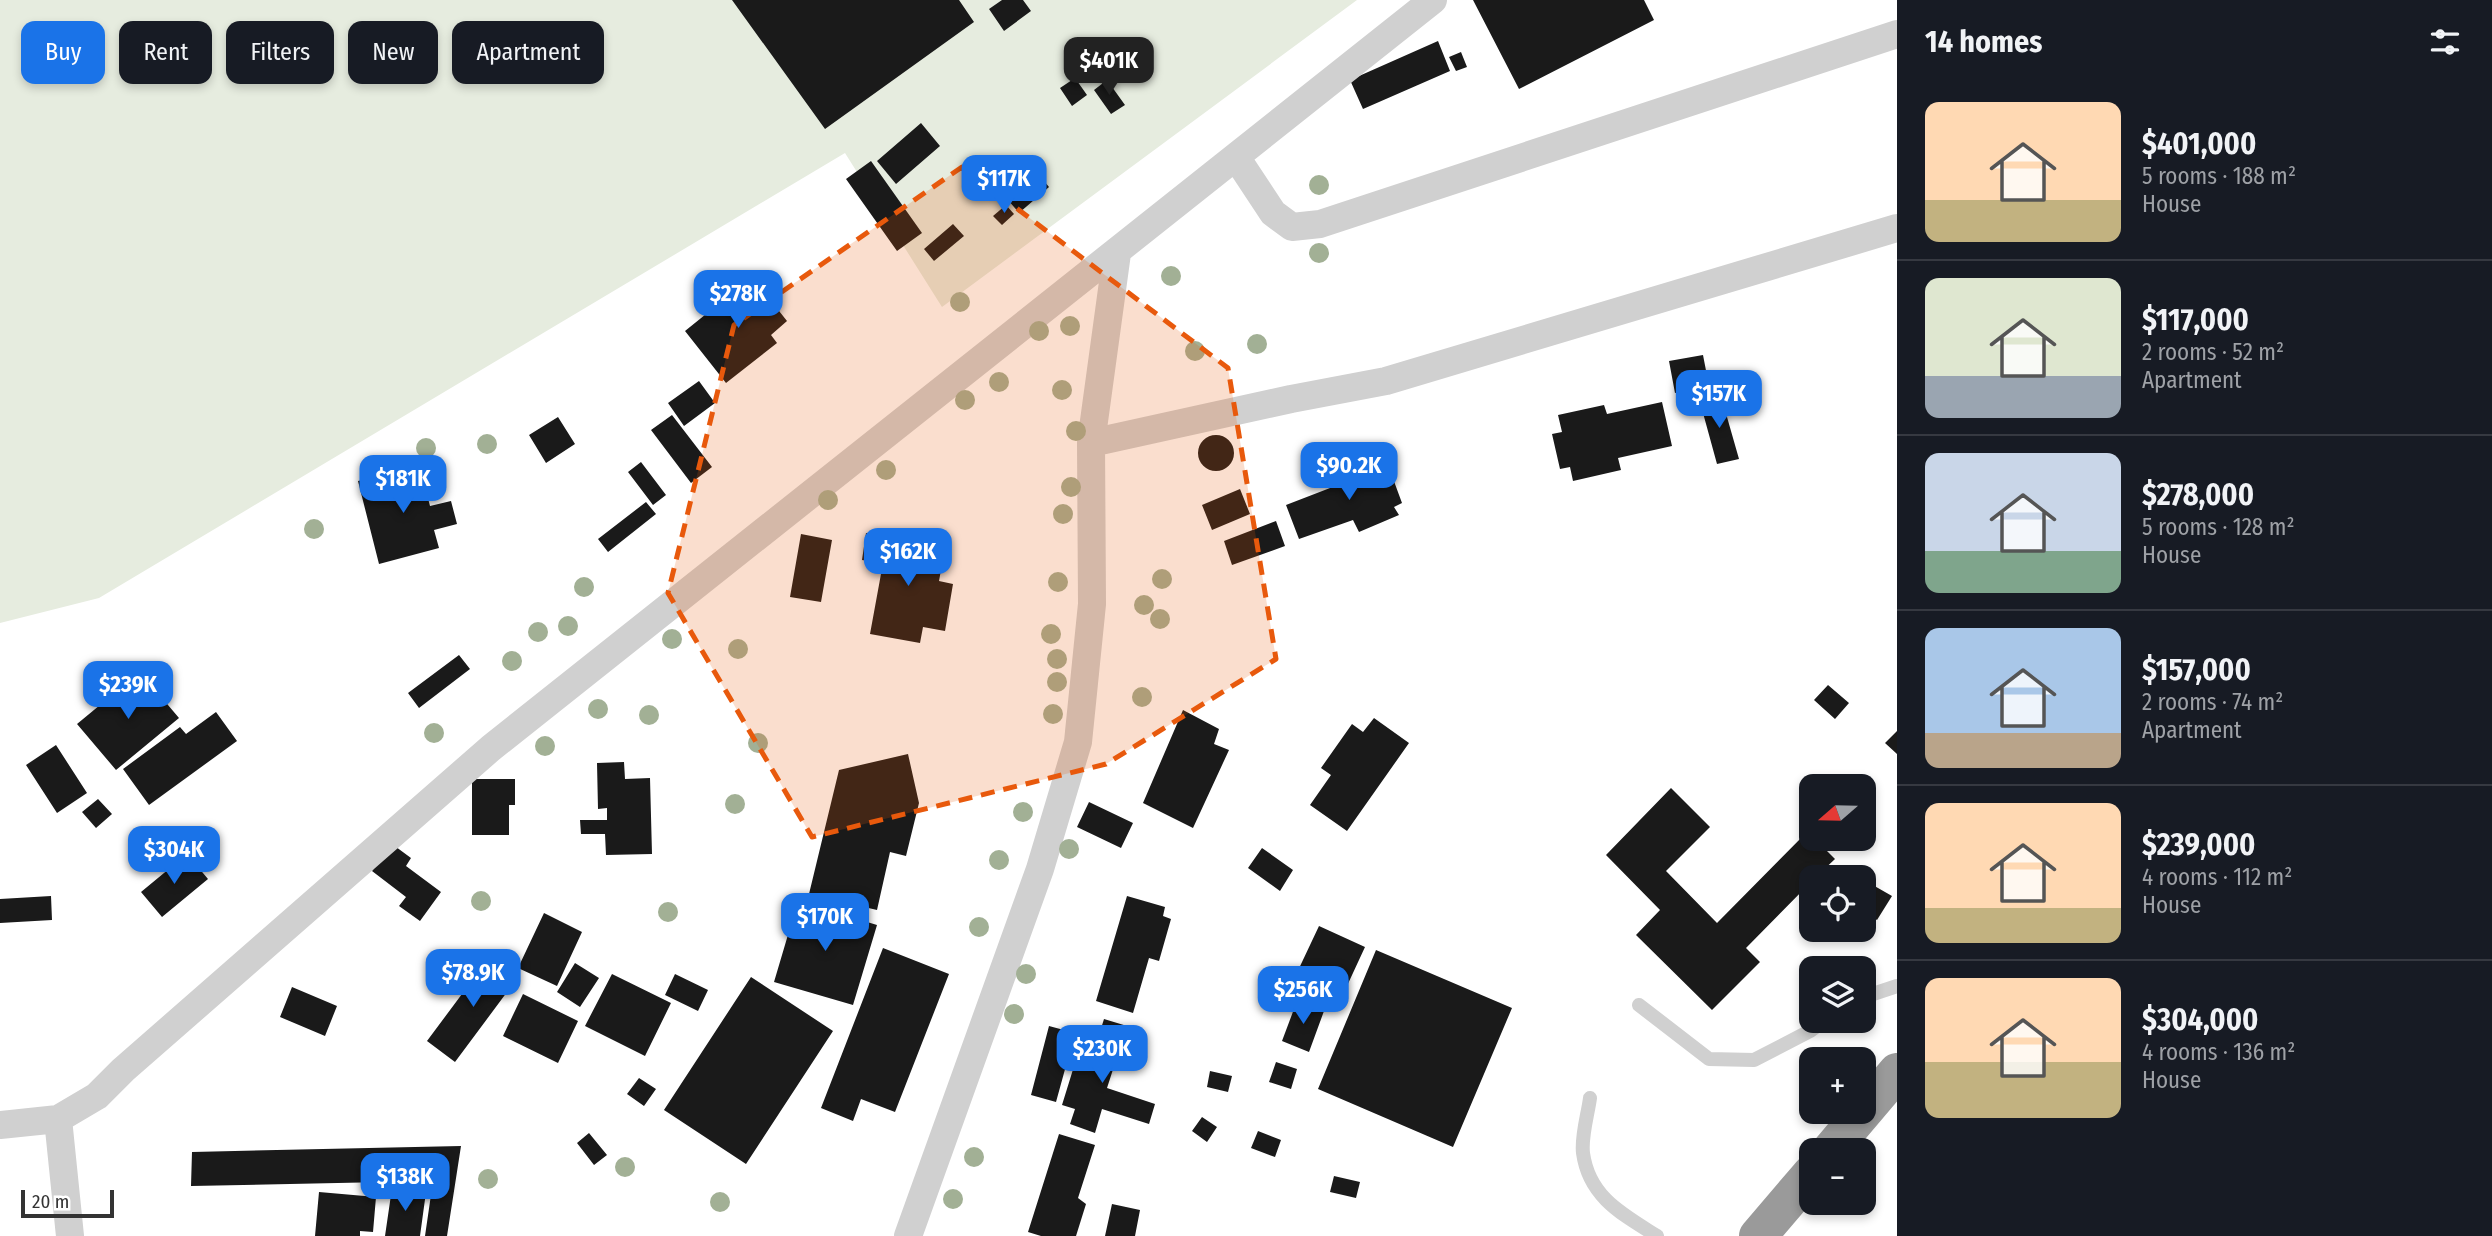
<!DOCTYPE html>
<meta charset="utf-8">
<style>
body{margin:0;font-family:"Fira Sans Condensed",sans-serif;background:#20242c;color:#f1f3f6;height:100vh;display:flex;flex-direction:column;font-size:26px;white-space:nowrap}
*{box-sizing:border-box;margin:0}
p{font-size:23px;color:#9ea1a6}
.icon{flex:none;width:38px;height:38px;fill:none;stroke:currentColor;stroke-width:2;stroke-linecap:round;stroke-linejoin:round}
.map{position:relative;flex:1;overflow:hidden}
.panel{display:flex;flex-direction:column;background:#171b24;width:595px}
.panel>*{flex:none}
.banner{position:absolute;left:21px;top:21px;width:665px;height:63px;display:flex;gap:14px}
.needle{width:46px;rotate:250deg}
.tools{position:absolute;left:1799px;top:774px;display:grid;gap:14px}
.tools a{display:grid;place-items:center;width:77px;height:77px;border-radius:14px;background:#171b24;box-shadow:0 4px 10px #0003;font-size:35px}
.scale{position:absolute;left:21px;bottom:18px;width:93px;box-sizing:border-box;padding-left:7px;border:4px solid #333;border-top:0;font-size:19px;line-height:24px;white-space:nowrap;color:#333;-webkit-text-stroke:5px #fff;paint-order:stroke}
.price{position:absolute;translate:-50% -60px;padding:0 16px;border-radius:14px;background:#1a73e8;color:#fff;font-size:23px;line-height:46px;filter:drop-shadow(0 2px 4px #0008)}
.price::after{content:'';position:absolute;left:50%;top:42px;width:21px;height:16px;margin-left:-10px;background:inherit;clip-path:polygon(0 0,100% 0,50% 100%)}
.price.current{background:#222;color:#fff}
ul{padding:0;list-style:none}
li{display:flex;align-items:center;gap:21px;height:175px;padding:0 28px}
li+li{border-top:2px solid #363941}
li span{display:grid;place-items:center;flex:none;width:196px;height:140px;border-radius:14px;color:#555}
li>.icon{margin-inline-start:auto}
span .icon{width:84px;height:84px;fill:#fffc;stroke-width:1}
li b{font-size:30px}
h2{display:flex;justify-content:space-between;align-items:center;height:84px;padding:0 28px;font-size:30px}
.chip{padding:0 24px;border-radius:14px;background:#171b24;box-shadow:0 4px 10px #0003;font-size:24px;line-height:63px}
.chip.current{background:#1a73e8;color:#fff}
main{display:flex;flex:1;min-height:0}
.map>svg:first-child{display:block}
.green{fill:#e6ecdf}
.building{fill:#1a1a1a}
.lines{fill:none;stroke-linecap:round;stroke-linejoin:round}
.lane{stroke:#d0d0d0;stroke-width:14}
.street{stroke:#d0d0d0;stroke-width:28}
.highway{stroke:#9a9a9a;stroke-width:38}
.tree{fill:#a2b095}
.marked{fill:#e8590c;fill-opacity:0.2;stroke:#e8590c;stroke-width:5;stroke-dasharray:14 9;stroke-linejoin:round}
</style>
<main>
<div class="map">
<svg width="1897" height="1236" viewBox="0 0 1897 1236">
<rect width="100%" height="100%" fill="#fff"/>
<path class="green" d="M0,0h1357l-415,307 -97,-154 -746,445 -99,25z"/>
<path class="building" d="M732,0h227l15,22 -149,107z
M1002,0h21l8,11 -27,20 -15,-22z
M1473,0h171l10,20 -135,69z
M1438,41l12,30 -87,38 -13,-29z
M1461,52l6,15 -11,4 -7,-14z
M1075,78l12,17 -15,11 -12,-18z
M1107,80l18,25 -14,9 -17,-24z
M921,123l19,23 -44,38 -19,-23z
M1026,160l23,27 -30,26 -23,-27z
M871,161l51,72 -25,18 -51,-72z
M1006,205l8,9 -12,11 -9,-9z
M953,224l11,12 -30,25 -10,-12z
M752,277l35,44 -16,14 6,8 -51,40 -41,-52z
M1703,355l6,31 -34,7 -6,-32z
M699,381l16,22 -31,23 -16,-23z
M1721,396l18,63 -22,5 -17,-62z
M1662,402l10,44 -54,12 3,12 -48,11 -3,-14 -10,2 -8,-35 10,-2 -4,-17 46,-10 3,9z
M672,415l40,52 -21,16 -40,-53z
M558,417l17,27 -29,19 -17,-28z
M1198 453a18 18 0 1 1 36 0a18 18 0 1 1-36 0Z
M1377,459l2,10 9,-4 14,38 -8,4 5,8 -40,17 -6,-12 -54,19 -13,-34 57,-22 -3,-11z
M641,462l25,33 -13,10 -25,-33z
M414,467l4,17 6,-1 6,23 21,-5 6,23 -23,6 5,18 -60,16 -21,-83z
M1240,489l10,25 -38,16 -10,-25z
M646,502l10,12 -48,38 -10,-13z
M1276,521l9,25 -53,19 -8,-24z
M866,533l79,15 -6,33 14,3 -8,47 -22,-4 -3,16 -50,-9 13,-71 -21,-3z
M801,534l31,6 -11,62 -31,-5z
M459,655l11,14 -51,39 -11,-15z
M140,672l39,46 -63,52 -39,-46z
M1828,685l21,18 -14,16 -21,-19z
M1183,710l36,19 -5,15 15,6 -36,78 -50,-25z
M216,712l21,29 -88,64 -26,-36 57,-42 6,7z
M1374,718l35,25 -62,88 -37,-26 21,-30 -10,-7 31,-44 11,8z
M1897,731v23l-12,-11z
M56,745l31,48 -30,20 -31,-48z
M908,754l11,49 -13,53 -16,-4 -13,58 -68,-16 30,-124z
M624,762l1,17 25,-1 2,76 -46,1 -1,-21h-24l-1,-14h27v-12l-9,1 -1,-46z
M472,779h43v26h-6v30h-37z
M1671,788l39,39 -44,44 51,52 90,-91 4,6h3l21,21 -19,18h-5v5l-65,66 14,14 -48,48 -76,-75 24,-25 -54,-55z
M98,799l14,15 -16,14 -14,-16z
M1089,802l44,21 -12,25 -44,-21z
M392,844l19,14 -5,8 35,26 -21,29 -21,-15 7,-9 -34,-26z
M1262,848l31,22 -13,21 -32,-23z
M187,854l21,25 -46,38 -21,-25z
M1871,884l21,12 -15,24 -13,-8v-15z
M51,896l1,24 -52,3v-24z
M1127,896l38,11 -2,9 8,3 -12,42 -10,-3 -16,55 -37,-12z
M798,901l79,24 -24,80 -79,-23z
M544,913l38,19 -25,54 -39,-18z
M1319,926l46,21 -25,54 -46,-22z
M883,948l66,26 -54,138 -34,-13 -8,22 -32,-13z
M1376,950l136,58 -59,139 -135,-58z
M491,955l28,21 -64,86 -28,-21z
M575,963l24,15 -19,29 -23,-15z
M612,974l59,29 -26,53 -60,-30z
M675,974l33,16 -10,21 -33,-16z
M751,977l82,54 -87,133 -82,-54z
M292,987l45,19 -12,30 -45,-19z
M523,994l55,27 -20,42 -55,-27z
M1297,1001l27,10 -15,41 -27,-11z
M1104,1019l23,7 -20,62 48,16 -6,20 -47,-15 -7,24 -25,-9 5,-15 -13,-4 13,-42 14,4z
M1049,1026l26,7 -19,69 -25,-7z
M1276,1062l21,7 -6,20 -22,-7z
M1210,1071l22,5 -4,16 -21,-5z
M639,1078l17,11 -12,17 -17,-12z
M1202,1117l15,10 -10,15 -15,-11z
M1258,1131l23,9 -6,17 -24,-9z
M589,1133l18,22 -13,10 -17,-22z
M1059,1134l36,11 -17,53 8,6 -10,32h-35l-13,-4z
M461,1146l-14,90h-22l8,-55 -242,5 1,-34z
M1334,1176l26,6 -4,16 -26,-6z
M392,1188l34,4 -6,44h-35z
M319,1192l57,5 -3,35 -13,-1v5h-45z
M1112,1204l28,6 -5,26h-30z"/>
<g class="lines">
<path class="lane" d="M1864,997l33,-11
M1639,1005l70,54 45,1 56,-29 15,-11
M1590,1098c-2,16 -9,38 -7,55 6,44 39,61 74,83"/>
<path class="street" d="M1236,157l37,56 19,14 28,-3 577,-190
M1091,443l200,-44 95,-18 511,-153
M58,1119l12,117
M0,1125l58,-6 39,-23 26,-26 368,-322 942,-748
M908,1236l132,-367 38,-127 14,-138 -1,-161 26,-190"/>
<path class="highway" d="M1831,1150l66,-78
M1758,1236l53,-62"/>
</g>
<g class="tree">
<circle cx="1319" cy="185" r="10"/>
<circle cx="1319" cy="253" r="10"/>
<circle cx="1171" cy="276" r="10"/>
<circle cx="960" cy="302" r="10"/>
<circle cx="1070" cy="326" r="10"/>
<circle cx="1039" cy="331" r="10"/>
<circle cx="1257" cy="344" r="10"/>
<circle cx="1195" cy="351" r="10"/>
<circle cx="999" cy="382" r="10"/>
<circle cx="1062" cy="390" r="10"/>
<circle cx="965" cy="400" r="10"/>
<circle cx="1076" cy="431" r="10"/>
<circle cx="487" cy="444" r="10"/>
<circle cx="426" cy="448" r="10"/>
<circle cx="886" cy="470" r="10"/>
<circle cx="1071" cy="487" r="10"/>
<circle cx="828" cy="500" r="10"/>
<circle cx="1063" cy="514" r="10"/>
<circle cx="314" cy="529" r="10"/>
<circle cx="1162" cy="579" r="10"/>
<circle cx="1058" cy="582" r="10"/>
<circle cx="584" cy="587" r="10"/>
<circle cx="1144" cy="605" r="10"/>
<circle cx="1160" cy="619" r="10"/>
<circle cx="568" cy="626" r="10"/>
<circle cx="538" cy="632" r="10"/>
<circle cx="1051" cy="634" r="10"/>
<circle cx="672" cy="639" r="10"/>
<circle cx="738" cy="649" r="10"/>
<circle cx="1057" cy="659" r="10"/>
<circle cx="512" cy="661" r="10"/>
<circle cx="1057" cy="682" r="10"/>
<circle cx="1142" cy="697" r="10"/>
<circle cx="598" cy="709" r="10"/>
<circle cx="1053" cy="714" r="10"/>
<circle cx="649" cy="715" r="10"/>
<circle cx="434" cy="733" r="10"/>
<circle cx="758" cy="743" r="10"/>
<circle cx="545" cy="746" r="10"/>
<circle cx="735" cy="804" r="10"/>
<circle cx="1023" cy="812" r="10"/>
<circle cx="1069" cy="849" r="10"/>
<circle cx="999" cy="860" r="10"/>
<circle cx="481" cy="901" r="10"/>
<circle cx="668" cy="912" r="10"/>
<circle cx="979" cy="927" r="10"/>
<circle cx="1026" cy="974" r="10"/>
<circle cx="1014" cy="1014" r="10"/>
<circle cx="974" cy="1157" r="10"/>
<circle cx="625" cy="1167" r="10"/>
<circle cx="488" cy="1179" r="10"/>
<circle cx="953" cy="1199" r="10"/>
<circle cx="720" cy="1202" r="10"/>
</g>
<path class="marked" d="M962,167l266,201 48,291 -170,105 -294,73 -144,-244 66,-268z"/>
</svg>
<div class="tools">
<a><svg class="needle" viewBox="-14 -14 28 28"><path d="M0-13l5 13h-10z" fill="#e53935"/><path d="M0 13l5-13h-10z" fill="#9ea1a6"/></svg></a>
<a><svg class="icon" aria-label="locate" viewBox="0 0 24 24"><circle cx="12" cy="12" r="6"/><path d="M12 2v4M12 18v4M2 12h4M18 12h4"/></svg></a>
<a><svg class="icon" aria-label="layers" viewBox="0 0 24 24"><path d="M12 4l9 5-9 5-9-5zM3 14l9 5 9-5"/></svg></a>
<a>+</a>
<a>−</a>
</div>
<div class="scale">20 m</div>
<b class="price current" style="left:1109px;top:97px">$401K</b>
<b class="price" style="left:1004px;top:215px">$117K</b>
<b class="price" style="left:738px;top:330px">$278K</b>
<b class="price" style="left:1719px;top:430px">$157K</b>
<b class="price" style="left:1349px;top:502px">$90.2K</b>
<b class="price" style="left:403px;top:515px">$181K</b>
<b class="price" style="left:908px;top:588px">$162K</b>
<b class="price" style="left:128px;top:721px">$239K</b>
<b class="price" style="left:174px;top:886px">$304K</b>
<b class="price" style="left:825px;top:953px">$170K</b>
<b class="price" style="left:473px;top:1009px">$78.9K</b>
<b class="price" style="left:1303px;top:1026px">$256K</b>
<b class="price" style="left:1102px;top:1085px">$230K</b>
<b class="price" style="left:405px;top:1213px">$138K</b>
<div class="banner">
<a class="chip current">Buy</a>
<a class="chip">Rent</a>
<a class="chip">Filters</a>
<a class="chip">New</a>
<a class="chip">Apartment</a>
</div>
</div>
<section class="panel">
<h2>14 homes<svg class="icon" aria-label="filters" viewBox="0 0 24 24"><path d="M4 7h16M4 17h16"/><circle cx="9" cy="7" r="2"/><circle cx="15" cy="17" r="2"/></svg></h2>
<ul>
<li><span style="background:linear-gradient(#ffd9b3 70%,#c2b280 0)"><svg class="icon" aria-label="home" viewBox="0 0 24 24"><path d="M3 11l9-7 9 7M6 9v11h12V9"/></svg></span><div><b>$401,000</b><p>5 rooms · 188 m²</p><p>House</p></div></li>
<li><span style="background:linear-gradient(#dfe7d0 70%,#9aa5b1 0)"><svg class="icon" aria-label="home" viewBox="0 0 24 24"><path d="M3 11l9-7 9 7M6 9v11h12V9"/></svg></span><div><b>$117,000</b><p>2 rooms · 52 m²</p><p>Apartment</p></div></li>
<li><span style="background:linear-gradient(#c9d6e8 70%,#7fa58c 0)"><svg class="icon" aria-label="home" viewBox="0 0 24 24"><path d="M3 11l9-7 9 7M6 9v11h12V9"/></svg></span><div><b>$278,000</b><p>5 rooms · 128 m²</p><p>House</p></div></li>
<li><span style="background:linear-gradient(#a9c7e8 75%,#b9a48a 0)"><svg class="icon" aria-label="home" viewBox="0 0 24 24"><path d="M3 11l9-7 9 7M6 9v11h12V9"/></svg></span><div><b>$157,000</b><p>2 rooms · 74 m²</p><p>Apartment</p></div></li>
<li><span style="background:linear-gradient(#ffd9b3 75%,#c2b280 0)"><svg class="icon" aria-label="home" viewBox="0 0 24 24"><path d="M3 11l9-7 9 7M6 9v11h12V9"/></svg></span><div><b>$239,000</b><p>4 rooms · 112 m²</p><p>House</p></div></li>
<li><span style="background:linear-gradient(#ffd9b3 60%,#c2b280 0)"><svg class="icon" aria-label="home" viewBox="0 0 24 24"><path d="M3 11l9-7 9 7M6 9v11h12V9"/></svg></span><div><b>$304,000</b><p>4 rooms · 136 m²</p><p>House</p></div></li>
</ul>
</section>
</main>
